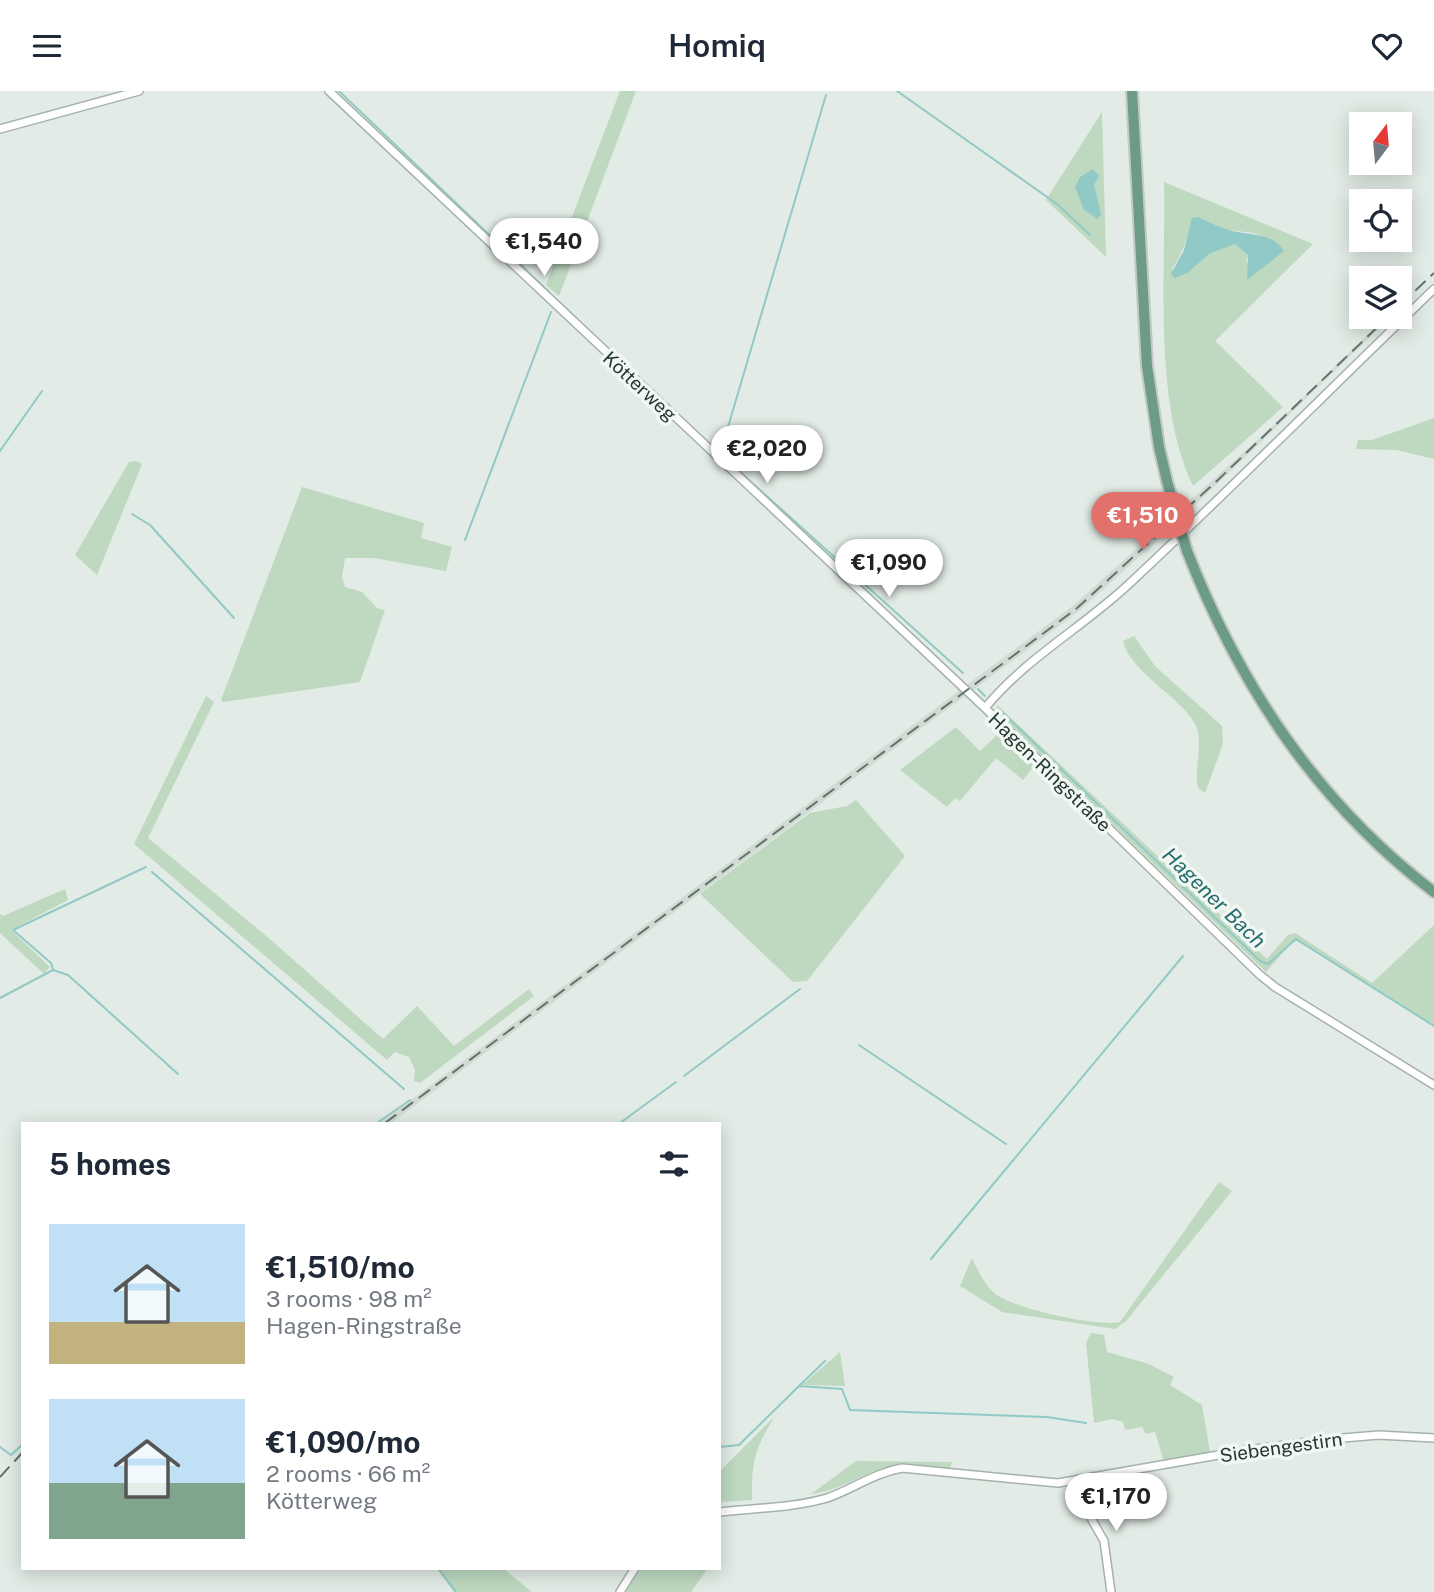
<!DOCTYPE html>
<meta charset="utf-8">
<style>
body{margin:0;font-family:"Public Sans",sans-serif;background:#f2f2f3;color:#1f2937;height:100vh;display:flex;flex-direction:column;font-size:26px;white-space:nowrap}
*{box-sizing:border-box;margin:0}
p{font-size:23px;color:#747a83}
.icon{flex:none;width:38px;height:38px;fill:none;stroke:currentColor;stroke-width:2;stroke-linecap:round;stroke-linejoin:round}
.map{position:relative;flex:1;overflow:hidden}
.side{position:absolute;left:21px;top:1031px;width:700px;height:448px;display:flex;flex-direction:column;background:#fff;border-radius:0px;box-shadow:0 4px 18px #0003}
.side>*{flex:none}
.needle{width:46px;rotate:16deg}
.fabs{position:absolute;left:1349px;top:21px;display:grid;gap:14px}
.fabs a{display:grid;place-items:center;width:63px;height:63px;border-radius:0px;background:#fff;box-shadow:0 4px 18px #0003;font-size:35px}
.price{position:absolute;translate:-50% -60px;padding:0 16px;border-radius:24px;background:#fff;color:#222;font-size:23px;line-height:46px;filter:drop-shadow(0 2px 4px #0008)}
.price::after{content:'';position:absolute;left:50%;top:42px;width:21px;height:16px;margin-left:-10px;background:inherit;clip-path:polygon(0 0,100% 0,50% 100%)}
.price.on{background:#e1716a;color:#fff}
ul{padding:0;list-style:none}
li{display:flex;align-items:center;gap:21px;height:175px;padding:0 28px}
li span{display:grid;place-items:center;flex:none;width:196px;height:140px;border-radius:0px;color:#555}
li>.icon{margin-inline-start:auto}
span .icon{width:84px;height:84px;fill:#fffc;stroke-width:1}
li b{font-size:30px}
h2{display:flex;justify-content:space-between;align-items:center;height:84px;padding:0 28px;font-size:30px}
header{display:flex;justify-content:space-between;align-items:center;height:91px;padding:0 28px;background:#fff;font-size:32px;font-weight:600}
.map>svg:first-child{display:block}
.built{fill:#d1dad4}
.green{fill:#bed9c0;fill-rule:evenodd}
.water{fill:#91c9c7}
.lines{fill:none;stroke-linecap:round;stroke-linejoin:round}
.stream{stroke:#91c9c7;stroke-width:2}
.minor-casing{stroke:#a5b2ab;stroke-width:10}
.primary-casing{stroke:#c2c8c5;stroke-width:14}
.minor{stroke:#fff;stroke-width:7}
.primary{stroke:#6c9b86;stroke-width:10}
.rail{stroke:#5f756b;stroke-width:2;stroke-dasharray:14 7;stroke-linecap:butt}
.primary-bridge-casing{stroke:#c2c8c5;stroke-width:14;stroke-linecap:butt}
.primary-bridge{stroke:#6c9b86;stroke-width:10}
.labels{text-anchor:middle;stroke-width:7;stroke-linejoin:round;paint-order:stroke}
.street-label{font-size:19px;fill:#243930;stroke:#f2f7f4}
.water-label{font-size:21px;font-style:italic;fill:#266e6d;stroke:#f2f7f4}
</style>
<header><svg class="icon" aria-label="menu" viewBox="0 0 24 24"><path d="M4 6h16M4 12h16M4 18h16"/></svg>Homiq<svg class="icon" aria-label="heart" viewBox="0 0 24 24"><path d="M12 20l-8-8c-3-5 5-10 8-4 3-6 11-1 8 4z"/></svg></header>
<div class="map">
<svg width="1434" height="1501" viewBox="0 0 1434 1501">
<rect width="100%" height="100%" fill="#e2ebe5"/>
<path class="built" d="M1386,226h5l-224,215 -88,79 -688,512h-11l694,-518 211,-190z"/>
<path class="green" d="M620,0h16l-77,205 -13,-11z
M1102,21l4,145 -60,-57z
M1164,91l149,62 -98,97 68,66 -90,79c-40,-83 -27,-211 -29,-304zM1199,126l28,13 27,3 25,11 -33,19 2,-8 -13,-11 -26,10 -20,18 -17,-3c12,-17 14,-34 27,-52z
M1434,327v41l-37,-9 -41,-1 2,-9h14z
M136,370l6,3 -45,111 -22,-20 54,-93z
M302,396l122,36 -3,15 31,9 -6,24 -72,-13h-29l-3,19 3,10 17,5 15,16 8,2 -25,72 -137,20 -2,-2z
M1134,545l21,30 67,60 1,18 -18,49 -7,-5 -1,-7c-1,-15 4,-34 1,-49 -6,-30 -67,-56 -75,-91z
M206,605l8,6 -66,136 123,102 112,99 34,-33 37,40 75,-57 5,7 -114,87 -6,-2 1,-11 -6,-13 -14,-5 -8,8 -253,-216z
M997,614l270,254 21,-24 7,-2 77,50 62,-58v102l-137,-86 -5,1 -26,30 -270,-260z
M956,636l24,24 21,-20 34,34 -12,15 -27,-22 -36,43 -5,-3 -8,9 -47,-37z
M856,709l49,56 -98,125 -14,1 -93,-88 110,-81 37,-7z
M65,798l3,11 -57,30 39,37 -6,7 -44,-41v-19l3,2z
M1219,1091l13,9 -106,130 -11,8 -113,-17 -42,-26 12,-28c6,12 13,29 25,37 20,14 99,32 123,27z
M1091,1242l13,2 3,17 42,12 25,13 -4,8 32,20 8,47 -46,10 -9,-30 -9,2 -4,-7 -17,3 -2,-8 -11,-3 -18,4 -8,-80z
M840,1261l5,34 -43,-1z
M775,1325c-20,32 -24,46 -23,84l-33,2v-30z
M856,1370l96,1 -2,7c-22,-3 -45,-8 -66,-1 -26,8 -46,23 -73,26z
M436,1477h67l29,24h-78z
M641,1477h67l-17,24h-65z"/>
<path class="water" d="M1093,78l6,7 -5,9 7,29 -3,5 -14,-9 -9,-23 5,-10z
M1199,126c9,4 18,9 27,12 19,7 46,2 58,22l-37,29 1,-25 -13,-11 -26,10 -20,18 -14,6 -4,-4 13,-24 8,-32z"/>
<g class="lines">
<path class="stream" d="M339,0l210,201
M897,0l160,113 33,31
M557,209l18,17
M723,353l103,-349
M0,360l42,-60
M729,371l234,211
M132,423l18,11 84,93
M465,449l86,-228
M978,598l7,7
M999,618l261,252 8,3 28,-25 138,87
M152,781l252,217
M53,879l15,5 110,99
M0,907l53,-28 -2,-7 -38,-33 133,-63
M859,954l147,99
M684,985l116,-87
M377,1032l33,-23
M620,1032l56,-41
M931,1168l252,-303
M799,1295l26,-25
M0,1356l11,8 12,-11
M719,1356l20,-2 60,-59 43,3 8,21 197,7 39,6
M438,1477l18,24"/>
<defs>
<path id="minor" d="M329,0l656,617 275,267 15,12 159,98
M0,38l139,-38
M985,617c41,-50 97,-80 144,-124 103,-96 203,-197 305,-295
M1086,1390l6,39 12,21 7,51
M719,1421c35,-4 74,-4 108,-14 26,-9 47,-25 75,-30l156,15 189,-33 84,-11 48,-4 55,3
M620,1501l15,-24"/>
<path id="primary" d="M1132,0l15,275 12,81 8,34
M1187,460c53,135 130,252 247,341"/>
</defs>
<use href="#minor" class="minor-casing"/>
<use href="#primary" class="primary-casing"/>
<use href="#minor" class="minor"/>
<use href="#primary" class="primary"/>
<path class="rail" d="M1400,214l34,-32
M385,1032l691,-514 143,-130 169,-162
M0,1386l23,-25"/>
<defs>
<path id="primary-bridge" d="M1167,390l20,70"/>
</defs>
<use href="#primary-bridge" class="primary-bridge-casing"/>
<use href="#primary-bridge" class="primary-bridge"/>
</g>
<g class="labels">
<g class="street-label">
<text transform="translate(640 295) rotate(43)" y="7">Kötterweg</text>
<text transform="translate(1050 681) rotate(44)" y="7">Hagen-Ringstraße</text>
<text transform="translate(1281 1356) rotate(-8)" y="7">Siebengestirn</text>
</g>
<g class="water-label">
<text transform="translate(1214 807) rotate(44)" y="7">Hagener Bach</text>
</g>
</g>
</svg>
<div class="fabs">
<a><svg class="needle" viewBox="-14 -14 28 28"><path d="M0-13l5 13h-10z" fill="#e53935"/><path d="M0 13l5-13h-10z" fill="#747a83"/></svg></a>
<a><svg class="icon" aria-label="locate" viewBox="0 0 24 24"><circle cx="12" cy="12" r="6"/><path d="M12 2v4M12 18v4M2 12h4M18 12h4"/></svg></a>
<a><svg class="icon" aria-label="layers" viewBox="0 0 24 24"><path d="M12 4l9 5-9 5-9-5zM3 14l9 5 9-5"/></svg></a>
</div>
<b class="price" style="left:544px;top:187px">€1,540</b>
<b class="price" style="left:767px;top:394px">€2,020</b>
<b class="price on" style="left:1143px;top:461px">€1,510</b>
<b class="price" style="left:889px;top:508px">€1,090</b>
<b class="price" style="left:1116px;top:1442px">€1,170</b>
<section class="side">
<h2>5 homes<svg class="icon" aria-label="filters" viewBox="0 0 24 24"><path d="M4 7h16M4 17h16"/><circle cx="9" cy="7" r="2"/><circle cx="15" cy="17" r="2"/></svg></h2>
<ul>
<li><span style="background:linear-gradient(#bfe0f5 70%,#c2b280 0)"><svg class="icon" aria-label="home" viewBox="0 0 24 24"><path d="M3 11l9-7 9 7M6 9v11h12V9"/></svg></span><div><b>€1,510/mo</b><p>3 rooms · 98 m²</p><p>Hagen-Ringstraße</p></div></li>
<li><span style="background:linear-gradient(#bfe0f5 60%,#7fa58c 0)"><svg class="icon" aria-label="home" viewBox="0 0 24 24"><path d="M3 11l9-7 9 7M6 9v11h12V9"/></svg></span><div><b>€1,090/mo</b><p>2 rooms · 66 m²</p><p>Kötterweg</p></div></li>
</ul>
</section>
</div>
